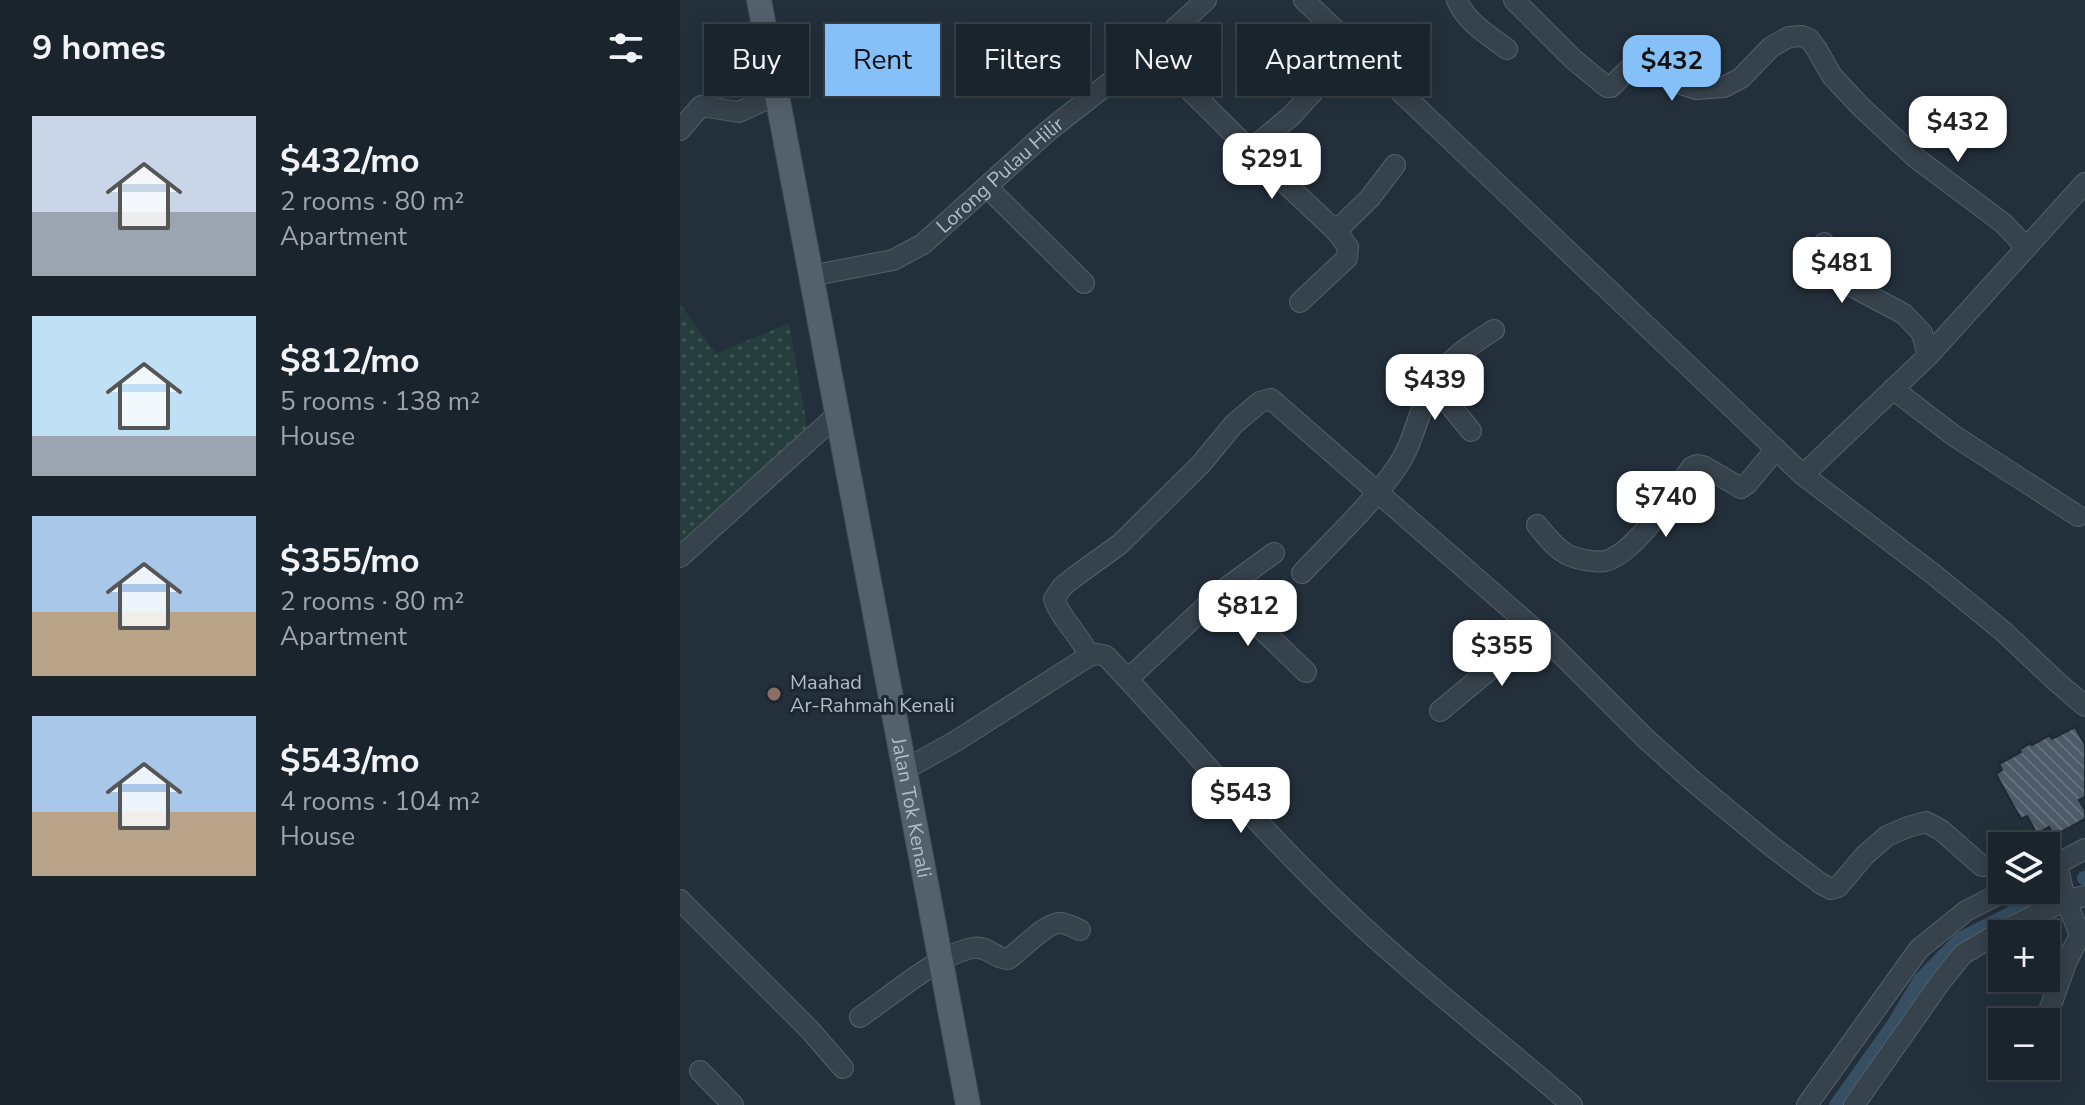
<!DOCTYPE html>
<meta charset="utf-8">
<style>
body{margin:0;font-family:"Nunito Sans",sans-serif;background:#273039;color:#f1f3f6;height:100vh;display:flex;flex-direction:column;font-size:30px;white-space:nowrap}
*{box-sizing:border-box;margin:0}
p{font-size:26px;color:#9fa4aa}
.icon{flex:none;width:44px;height:44px;fill:none;stroke:currentColor;stroke-width:2;stroke-linecap:round;stroke-linejoin:round}
.map{position:relative;flex:1;overflow:hidden}
.details{display:flex;flex-direction:column;background:#1a242d;width:680px}
.details>*{flex:none}
.banner{position:absolute;left:24px;top:24px;width:760px;height:72px;display:flex;gap:16px}
.fabs{position:absolute;left:1308px;top:832px;display:grid;gap:16px}
.fabs a{display:grid;place-items:center;width:72px;height:72px;border-radius:0px;background:#1a242d;box-shadow:0 4px 20px #0003,0 0 0 2px #384149;font-size:40px}
.price{position:absolute;translate:-50% -68px;padding:0 18px;border-radius:16px;background:#fff;color:#222;font-size:26px;line-height:52px;filter:drop-shadow(0 2px 4px #0008)}
.price::after{content:'';position:absolute;left:50%;top:48px;width:24px;height:18px;margin-left:-12px;background:inherit;clip-path:polygon(0 0,100% 0,50% 100%)}
.price.active{background:#86c0f8;color:#111}
ul{padding:0;list-style:none}
li{display:flex;align-items:center;gap:24px;height:200px;padding:0 32px}
li span{display:grid;place-items:center;flex:none;width:224px;height:160px;border-radius:0px;color:#555}
li>.icon{margin-inline-start:auto}
span .icon{width:96px;height:96px;fill:#fffc;stroke-width:1}
li b{font-size:34px}
h2{display:flex;justify-content:space-between;align-items:center;height:96px;padding:0 32px;font-size:34px}
.chip{padding:0 28px;border-radius:0px;background:#1a242d;box-shadow:0 4px 20px #0003,0 0 0 2px #384149;font-size:28px;line-height:72px}
.chip.active{background:#86c0f8;color:#111}
main{display:flex;flex:1;min-height:0}
.map>svg:first-child{display:block}
.grass{fill:url(#grass-dots)}
.lines{fill:none;stroke-linecap:round;stroke-linejoin:round}
.canal{stroke:#364f63;stroke-width:14}
.building{fill:url(#building-back-hatch);stroke:#1e2933;stroke-width:2}
.minor-casing{stroke:#55606a;stroke-width:22}
.major-casing{stroke:#404b55;stroke-width:26}
.minor{stroke:#36424c;stroke-width:20}
.major{stroke:#54616c;stroke-width:24}
.education-dot{fill:#8d6e63;stroke:#1c2731;stroke-width:3}
.labels{text-anchor:middle;stroke-width:6;stroke-linejoin:round;paint-order:stroke}
.street-label{font-size:20px;fill:#b2bdc8;stroke:#1c2731}
.poi-label{font-size:20px;fill:#b2bdc8;stroke:#1c2731;text-anchor:start}
</style>
<main>
<section class="details">
<h2>9 homes<svg class="icon" aria-label="filters" viewBox="0 0 24 24"><path d="M4 7h16M4 17h16"/><circle cx="9" cy="7" r="2"/><circle cx="15" cy="17" r="2"/></svg></h2>
<ul>
<li><span style="background:linear-gradient(#c9d6e8 60%,#9aa5b1 0)"><svg class="icon" aria-label="home" viewBox="0 0 24 24"><path d="M3 11l9-7 9 7M6 9v11h12V9"/></svg></span><div><b>$432/mo</b><p>2 rooms · 80 m²</p><p>Apartment</p></div></li>
<li><span style="background:linear-gradient(#bfe0f5 75%,#9aa5b1 0)"><svg class="icon" aria-label="home" viewBox="0 0 24 24"><path d="M3 11l9-7 9 7M6 9v11h12V9"/></svg></span><div><b>$812/mo</b><p>5 rooms · 138 m²</p><p>House</p></div></li>
<li><span style="background:linear-gradient(#a9c7e8 60%,#b9a48a 0)"><svg class="icon" aria-label="home" viewBox="0 0 24 24"><path d="M3 11l9-7 9 7M6 9v11h12V9"/></svg></span><div><b>$355/mo</b><p>2 rooms · 80 m²</p><p>Apartment</p></div></li>
<li><span style="background:linear-gradient(#a9c7e8 60%,#b9a48a 0)"><svg class="icon" aria-label="home" viewBox="0 0 24 24"><path d="M3 11l9-7 9 7M6 9v11h12V9"/></svg></span><div><b>$543/mo</b><p>4 rooms · 104 m²</p><p>House</p></div></li>
</ul>
</section>
<div class="map">
<svg width="1405" height="1105" viewBox="0 0 1405 1105">
<defs>
<pattern id="grass-dots" width="8" height="8" patternUnits="userSpaceOnUse" patternTransform="scale(2)"><rect width="8" height="8" fill="#253d3d"/><path d="M2 2h.1M6 6h.1" fill="none" stroke="#425758" stroke-width="1.8" stroke-linecap="round"/></pattern>
<pattern id="building-back-hatch" width="6" height="6" patternUnits="userSpaceOnUse" patternTransform="scale(2)"><rect width="6" height="6" fill="#4c5b67"/><path d="M-1 5l2 2M0 0l6 6M5-1l2 2" fill="none" stroke="#63717b"/></pattern>
</defs>
<rect width="100%" height="100%" fill="#23303c"/>
<path class="grass" d="M0,304l36,50 73,-31 18,104 -127,118z"/>
<g class="lines">
<path class="canal" d="M1404,878h1
M1156,1105l57,-80 27,-45 40,-41 91,-46"/>
</g>
<path class="building" d="M1395,727l10,18v52l-6,3 6,10v9l-31,17 -5,-9 -12,7 -10,-18 -6,3 -17,-30 -8,-15 6,-4 -3,-6 22,-12 -2,-2 12,-7 1,2 18,-10 2,4z"/>
<g class="lines">
<defs>
<g id="minor">
<path d="M624,0l499,475 129,98 72,59 53,50 28,24"/>
<path d="M777,0c9,22 31,35 50,49"/>
<path d="M834,0l59,59 34,28h4l26,-26 6,-3 11,2 27,24 15,5 28,-2 17,-9 30,-31 18,-10 13,-1 7,3 7,9 16,28 29,31 55,51 87,65 23,24"/>
<path d="M470,51l100,99 86,81 34,-33 25,-33"/>
<path d="M0,130l21,-24 38,6 37,-17"/>
<path d="M570,150l41,-34 24,-26"/>
<path d="M307,187l97,96"/>
<path d="M1144,243l-3,13 2,15 81,43 18,19 6,23"/>
<path id="s1" d="M130,276l83,-16 30,-16 125,-113 102,-80 56,-51"/>
<path d="M620,302l47,-44 1,-11 -12,-16"/>
<path d="M753,384l38,47"/>
<path d="M1213,389l60,46 125,81"/>
<path d="M1123,475l125,-119 157,-173"/>
<path d="M857,525c9,11 19,24 31,30 9,4 28,8 37,6 30,-7 69,-69 87,-94l5,-2 6,1 38,22 6,-4 29,-35"/>
<path d="M0,557l157,-142"/>
<path d="M622,573c32,-34 68,-67 95,-106 18,-26 21,-58 37,-85 14,-23 38,-38 60,-52"/>
<path d="M542,591l84,81"/>
<path d="M409,656c-9,-22 -28,-36 -35,-57l8,-12 11,-9 47,-34 81,-80 33,-40 26,-22 11,-3 278,243 97,97 48,43 76,63 50,38 11,6 7,-2 27,-32 22,-19 21,-9 18,-5 15,8 41,36h11l9,-4"/>
<path d="M448,679l94,-88 52,-38"/>
<path d="M760,711l96,-80"/>
<path d="M224,770l52,-29 133,-85 8,-2 9,2c79,84 153,172 236,251 73,70 154,132 230,198"/>
<path d="M1377,864l7,31 16,40 5,-1"/>
<path d="M1366,870l39,-21"/>
<path d="M0,900l129,129 34,39"/>
<path d="M180,1017c28,-19 81,-64 113,-69 14,-3 22,11 35,11 14,-9 38,-38 54,-36 6,1 13,5 18,7"/>
<path d="M1365,1022l21,-59 14,-28"/>
<path d="M20,1071l33,34"/>
<path d="M1127,1105l112,-156 47,-38 41,-21"/>
<path d="M1174,1105l85,-121 24,-30 32,-19 71,-35 19,-4"/>
</g>
<g id="major">
<path id="s2" d="M79,0l209,1105"/>
</g>
</defs>
<use href="#minor" class="minor-casing"/>
<use href="#major" class="major-casing"/>
<use href="#minor" class="minor"/>
<use href="#major" class="major"/>
</g>
<circle class="education-dot" cx="94" cy="694" r="8"/>
<g class="labels">
<g class="street-label">
<text dy="7" stroke="none"><textPath href="#s1" startOffset="222">Lorong Pulau Hilir</textPath></text>
<text dy="7" stroke="none"><textPath href="#s2" startOffset="822">Jalan Tok Kenali</textPath></text>
</g>
<g class="poi-label">
<text x="110" y="689">Maahad<tspan x="110" dy="23">Ar-Rahmah Kenali</tspan></text>
</g>
</g>
</svg>
<div class="fabs">
<a><svg class="icon" aria-label="layers" viewBox="0 0 24 24"><path d="M12 4l9 5-9 5-9-5zM3 14l9 5 9-5"/></svg></a>
<a>+</a>
<a>−</a>
</div>
<b class="price active" style="left:992px;top:103px">$432</b>
<b class="price" style="left:1278px;top:164px">$432</b>
<b class="price" style="left:592px;top:201px">$291</b>
<b class="price" style="left:1162px;top:305px">$481</b>
<b class="price" style="left:755px;top:422px">$439</b>
<b class="price" style="left:986px;top:539px">$740</b>
<b class="price" style="left:568px;top:648px">$812</b>
<b class="price" style="left:822px;top:688px">$355</b>
<b class="price" style="left:561px;top:835px">$543</b>
<div class="banner">
<a class="chip">Buy</a>
<a class="chip active">Rent</a>
<a class="chip">Filters</a>
<a class="chip">New</a>
<a class="chip">Apartment</a>
</div>
</div>
</main>
